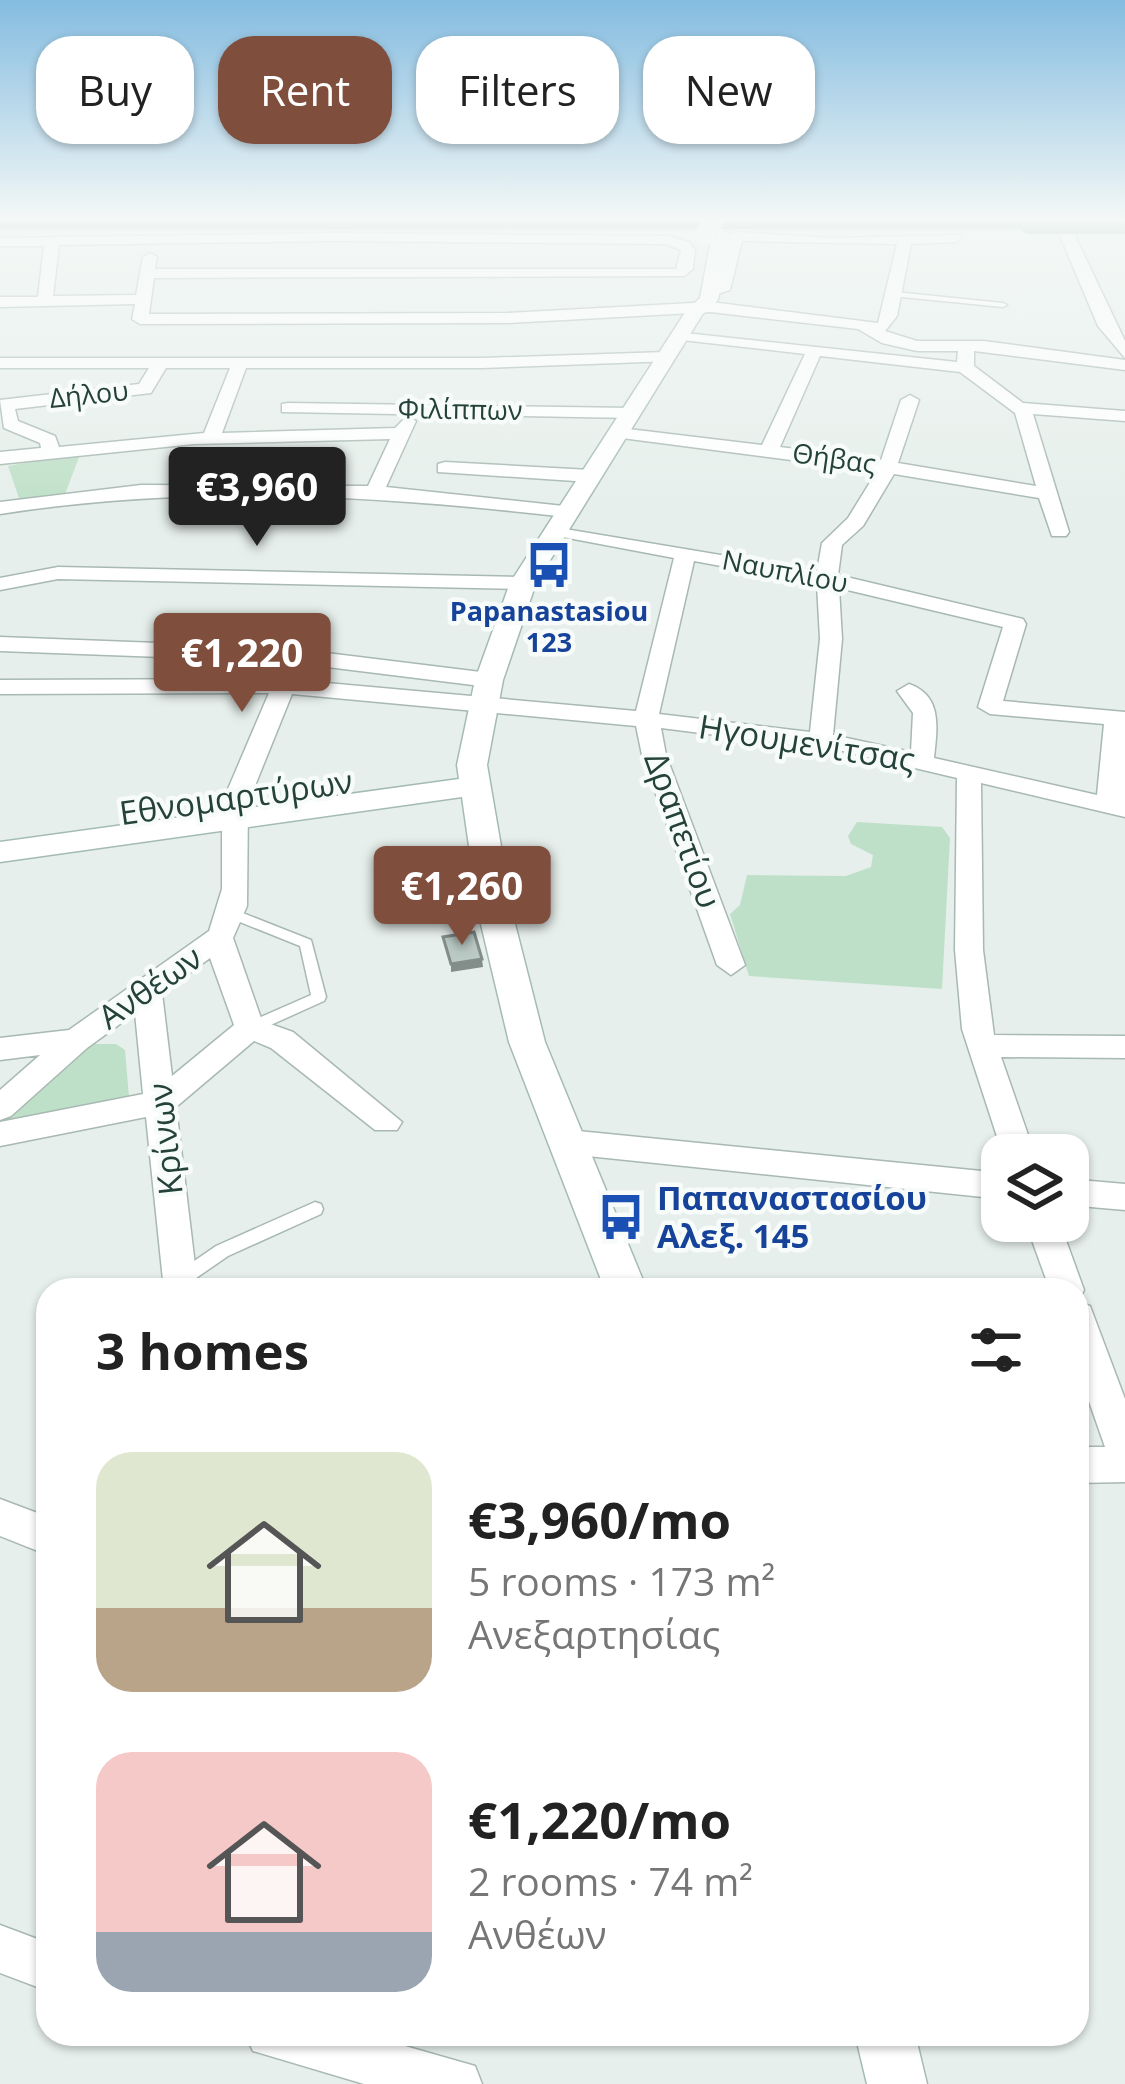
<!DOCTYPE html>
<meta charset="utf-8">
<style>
body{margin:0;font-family:"Open Sans",sans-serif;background:#f6f6f6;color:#222;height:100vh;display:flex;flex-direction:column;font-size:45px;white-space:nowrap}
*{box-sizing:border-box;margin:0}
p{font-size:39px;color:#767676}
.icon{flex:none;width:66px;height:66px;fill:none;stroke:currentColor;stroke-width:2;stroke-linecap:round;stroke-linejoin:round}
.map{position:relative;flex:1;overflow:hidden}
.panel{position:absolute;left:36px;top:1278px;width:1053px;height:768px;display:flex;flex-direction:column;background:#fff;border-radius:36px;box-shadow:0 3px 9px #0004}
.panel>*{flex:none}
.guide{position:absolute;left:36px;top:36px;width:1053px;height:108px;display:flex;gap:24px}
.buttons{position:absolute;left:981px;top:1134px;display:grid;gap:24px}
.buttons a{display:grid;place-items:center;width:108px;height:108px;border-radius:24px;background:#fff;box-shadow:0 3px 9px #0004;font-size:60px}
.price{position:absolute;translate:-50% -102px;padding:0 27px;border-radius:12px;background:#804e3d;color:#fff;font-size:39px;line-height:78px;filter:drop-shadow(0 3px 6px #0008)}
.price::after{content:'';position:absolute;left:50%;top:72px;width:36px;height:27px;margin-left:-18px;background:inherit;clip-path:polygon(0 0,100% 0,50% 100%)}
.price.on{background:#222;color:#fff}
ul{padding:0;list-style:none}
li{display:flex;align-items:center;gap:36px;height:300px;padding:0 60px}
li span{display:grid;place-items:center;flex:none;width:336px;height:240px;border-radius:36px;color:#555}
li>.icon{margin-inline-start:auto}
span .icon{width:144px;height:144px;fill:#fffc;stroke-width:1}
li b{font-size:51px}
h2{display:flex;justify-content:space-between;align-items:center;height:144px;padding:0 60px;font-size:51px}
.chip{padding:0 42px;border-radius:36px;background:#fff;box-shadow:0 3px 9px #0004;font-size:42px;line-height:108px}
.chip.on{background:#804e3d;color:#fff}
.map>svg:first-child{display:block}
.green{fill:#bfe0c8}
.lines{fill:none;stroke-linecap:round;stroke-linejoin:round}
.lane-casing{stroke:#a8b8b2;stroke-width:3}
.street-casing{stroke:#a8b8b2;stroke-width:3}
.secondary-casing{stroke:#a4bbb3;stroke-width:3}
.highway-casing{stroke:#c2cac8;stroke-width:3}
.lane{fill:#fff;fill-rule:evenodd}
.street{fill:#fff;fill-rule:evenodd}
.secondary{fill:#fff;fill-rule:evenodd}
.highway{fill:#2f6f62;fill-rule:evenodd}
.secondary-bridge-casing{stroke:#a4bbb3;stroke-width:21;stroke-linecap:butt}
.highway-bridge-casing{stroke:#c2cac8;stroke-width:21;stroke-linecap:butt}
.secondary-bridge{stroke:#fff;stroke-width:20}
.highway-bridge{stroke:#2f6f62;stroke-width:20}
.shaded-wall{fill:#838d89}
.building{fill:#bbcac4;stroke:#838d89;stroke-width:3}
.labels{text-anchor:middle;stroke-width:9;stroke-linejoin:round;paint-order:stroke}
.far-street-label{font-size:27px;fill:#24423a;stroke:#f7fbf9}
.far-transit-label{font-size:27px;font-weight:bold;fill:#164399;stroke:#f7fbf9}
.street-label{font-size:33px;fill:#24423a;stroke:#f7fbf9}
.transit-label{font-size:33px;font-weight:bold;fill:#164399;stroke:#f7fbf9;text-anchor:start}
</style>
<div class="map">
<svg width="1125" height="2084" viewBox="0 0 1125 2084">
<rect width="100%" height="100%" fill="#e6efeb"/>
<path class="green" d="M81,452l-16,42 -44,10 -13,-38z
M857,822l85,5 8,11 -8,151 -193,-13 -19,-62 10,-9 7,-30 99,1 25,-9 2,-12 -22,-11 -3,-8z
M92,1044h24l9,6 4,47 -125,24z"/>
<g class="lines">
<defs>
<path id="lane" d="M895,292l108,11 4,2 -4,2 -111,-11z
M230,908l81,32 15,57 -2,4 -69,31h-10l-2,-4 2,-4 66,-29 -11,-49 -75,-30 -2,-3z
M315,1202l6,2 2,5 -2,5 -93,42 -42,29 -6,2 -6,-2 -3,-5 3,-5 42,-29z"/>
<path id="street" d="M1053,219h14l58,122v17l-27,-32z
M736,232l96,6 130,-3 -5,7 -46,2 -14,72 -12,15 32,10h67l141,19v10l-151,-19v15l49,37 102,8v10l-92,-7 36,118 -3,4h-14l-13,-38 -145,-24 -31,52 -21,19 -4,30 185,44 3,5 -23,77 122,11v105l-144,-34 2,167 11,85 131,1v22l-124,-1 34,98h-32l-41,-126 -7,-79 2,-172 -114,-27 -182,-23 5,27 79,210 -14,10 -14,-10 -75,-210 -6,-29 -344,-32 -44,109 -1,103 -14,32 29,83 31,11 109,90 -5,8h-22l-104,-82 -17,-7 -78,66 22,183h-34l-18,-173 -146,29v-24l143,-28 -8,-81 -48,35 -76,68 -11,4v-30l40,-35 -40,5v-22l69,-8 140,-99 13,-42v-86l47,-110 -269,1v-14l270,-1 3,-18 -273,-10v-14l286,11 203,25 11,7 -11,7 -194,-24 -2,17 343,31 38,-153 -127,-24v-8l270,45 5,-28 26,-25 29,-47 -263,-34 -3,-4 9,-5 142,17 43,-91 -123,-14 -8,-5 2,-3 281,30 1,-11h-41l-35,-8 -24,-14 -147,-17 -204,11 -367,1 -8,-5 3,-15 -135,3v-10h38l6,-51h-44v-8l333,-5 335,3 21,6 6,8 -2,19 -9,7 -530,2 -5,36 358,-1 204,-11 167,21 19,-79 -155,-3 -12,49 -25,8v-6l10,-5 14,-51zM333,241l334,3 14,6 -5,19h-521l2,-12 -7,-4 -7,4 -7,38 -83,1 6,-51zM820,356l140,16 55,41 21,73 -138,-23 21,-63 -9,-5 -9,5 -20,60 -101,-13zM694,561l123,23 3,55 -10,93 -151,-18zM839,588l164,39 -25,80 12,7 114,10 -7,71 -163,-37c3,-30 9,-62 -25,-74l-12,7 16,22 -2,39 -78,-17 9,-96zM210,958l24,67 -62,51 -10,-83z
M666,352l8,5 -2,4 -190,7h-236l-24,65 173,-5 12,-12 9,5 -30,66 187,20v8l-7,2c-190,-22 -376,-33 -566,-3v-12l141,-17 227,1 22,-47 -196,5 -194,20v-12l41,-4 -1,-5 -36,-15 -4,-28 139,-16 10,-16h-149v-10h482zM166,368h64l-26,65 -145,14 -4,-11 -37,-15 -3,-12 136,-16z
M288,403l344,5 9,5 -9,5 -350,-6v-8z
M445,462l145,8 9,6 -9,6 -152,-10v-8z
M58,567l465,10 11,6 -11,6 -465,-10 -58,11v-12z
M568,1130l434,43v26l-434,-45 -11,-3 -5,-9 5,-9z
M1068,1179l57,5v26l-57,-5z
M1025,1221h34l25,69 -5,10 -2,-10h-27z
M1077,1302l13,4 35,93v83l-48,1v-36h28l-28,-80z
M0,1499l48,18v38l-48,-19z
M0,1925l48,18v48l-48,-18z
M245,2034h118l112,32 7,18h-118l-111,-33z"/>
<path id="secondary" d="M721,229l9,5 -12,66 -16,15 -166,268 -33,97 -16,85 26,151 32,126 102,248h-42l-96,-248 -30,-126 -17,-119 -462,65v-20l459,-63 -2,-14 18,-85 35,-97 176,-272 14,-13 12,-64z
M855,2034h60l12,50h-60z"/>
<path id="highway" d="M0,219h1029l8,5 -8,5h-1029z"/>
</defs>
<use href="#lane" class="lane-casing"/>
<use href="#street" class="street-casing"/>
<use href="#secondary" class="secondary-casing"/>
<use href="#highway" class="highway-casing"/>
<use href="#lane" class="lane"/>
<use href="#street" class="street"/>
<use href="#secondary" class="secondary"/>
<use href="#highway" class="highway"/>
<defs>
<path id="secondary-bridge" d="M706,235l8,-16"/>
<path id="highway-bridge" d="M1029,224h96"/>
</defs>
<use href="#secondary-bridge" class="secondary-bridge-casing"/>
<use href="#highway-bridge" class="highway-bridge-casing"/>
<use href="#secondary-bridge" class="secondary-bridge"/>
<use href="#highway-bridge" class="highway-bridge"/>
</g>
<path class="shaded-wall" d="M482,959l1,8 -32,5v-8z"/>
<path class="building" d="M474,932l8,27 -31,5 -8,-27z"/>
<linearGradient id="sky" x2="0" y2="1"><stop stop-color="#84bce0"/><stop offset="0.43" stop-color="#f4f8f6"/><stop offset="1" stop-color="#f4f8f6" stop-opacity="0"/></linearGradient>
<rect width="1125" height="511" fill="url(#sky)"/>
<defs>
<symbol id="bus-bare" viewBox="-9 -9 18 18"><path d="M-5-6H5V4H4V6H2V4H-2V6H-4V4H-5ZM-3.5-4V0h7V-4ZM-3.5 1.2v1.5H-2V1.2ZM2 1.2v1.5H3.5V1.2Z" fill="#1a4fb4" stroke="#f7fbf9" stroke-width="2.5" paint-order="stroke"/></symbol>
</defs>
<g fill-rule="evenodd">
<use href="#bus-bare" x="516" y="532" width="66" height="66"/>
<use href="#bus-bare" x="588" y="1184" width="66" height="66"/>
</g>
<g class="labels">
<g class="far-street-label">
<text transform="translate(89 395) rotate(-6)" y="9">Δήλου</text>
<text transform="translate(460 410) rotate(1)" y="9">Φιλίππων</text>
<text transform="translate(834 459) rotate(8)" y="9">Θήβας</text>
<text transform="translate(785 572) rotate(11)" y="9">Ναυπλίου</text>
</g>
<g class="far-transit-label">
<text x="549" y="621">Papanastasiou<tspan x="549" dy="31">123</tspan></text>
</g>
<g class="street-label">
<text transform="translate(807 743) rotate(9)" y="12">Ηγουμενίτσας</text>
<text transform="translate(236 797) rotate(-8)" y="12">Εθνομαρτύρων</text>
<text transform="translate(683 830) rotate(70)" y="12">Δραπετίου</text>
<text transform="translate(150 987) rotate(-35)" y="12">Ανθέων</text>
<text transform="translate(165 1139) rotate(-96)" y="12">Κρίνων</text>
</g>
<g class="transit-label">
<text x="657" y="1210">Παπαναστασίου<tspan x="657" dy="38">Αλεξ. 145</tspan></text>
</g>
</g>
</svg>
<div class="buttons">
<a><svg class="icon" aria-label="layers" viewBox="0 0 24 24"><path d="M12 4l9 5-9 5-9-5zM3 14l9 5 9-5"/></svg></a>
</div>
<b class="price on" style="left:257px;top:549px">€3,960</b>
<b class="price" style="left:242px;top:715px">€1,220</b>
<b class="price" style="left:462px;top:948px">€1,260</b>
<div class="guide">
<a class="chip">Buy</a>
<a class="chip on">Rent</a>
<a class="chip">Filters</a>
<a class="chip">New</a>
</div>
<section class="panel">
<h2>3 homes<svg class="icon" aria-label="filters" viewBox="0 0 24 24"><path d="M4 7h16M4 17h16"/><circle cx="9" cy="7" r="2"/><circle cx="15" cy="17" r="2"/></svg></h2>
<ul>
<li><span style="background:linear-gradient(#dfe7d0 65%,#b9a48a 0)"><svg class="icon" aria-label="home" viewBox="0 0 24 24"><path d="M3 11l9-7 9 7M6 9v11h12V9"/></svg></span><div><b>€3,960/mo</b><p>5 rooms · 173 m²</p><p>Ανεξαρτησίας</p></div></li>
<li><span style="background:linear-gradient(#f6c9c9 75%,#9aa5b1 0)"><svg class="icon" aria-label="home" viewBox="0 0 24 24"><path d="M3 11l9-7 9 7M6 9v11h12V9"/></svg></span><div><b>€1,220/mo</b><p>2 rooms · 74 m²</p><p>Ανθέων</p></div></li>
</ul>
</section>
</div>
